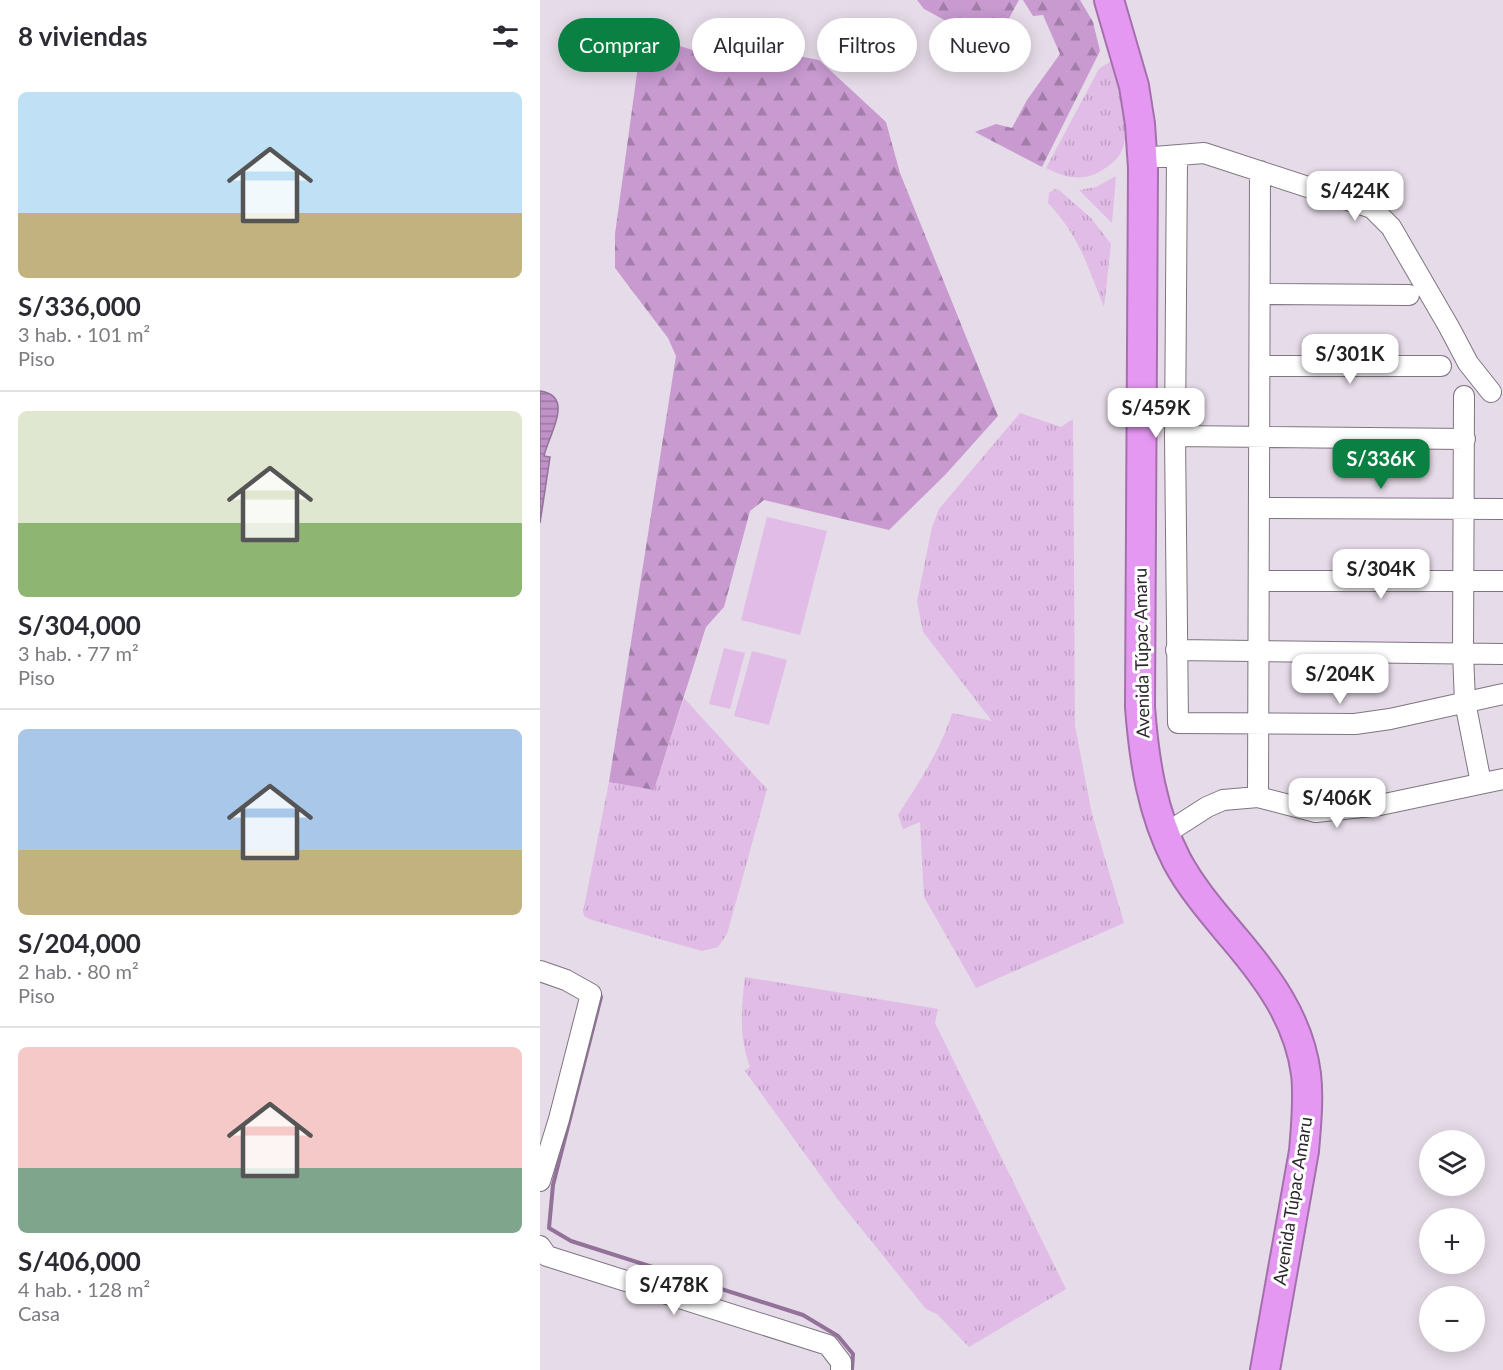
<!DOCTYPE html>
<html lang="es">
<meta charset="utf-8">
<style>
body{margin:0;font-family:Lato,sans-serif;background:#f2f2f3;color:#2b2b33;height:100vh;display:flex;flex-direction:column;font-size:22px;white-space:nowrap}
*{box-sizing:border-box;margin:0}
p{font-size:20px;color:#7c7c81}
.icon{flex:none;width:33px;height:33px;fill:none;stroke:currentColor;stroke-width:2;stroke-linecap:round;stroke-linejoin:round}
.map{position:relative;flex:1;overflow:hidden}
.drawer{display:flex;flex-direction:column;background:#fff;width:540px}
.drawer>*{flex:none}
.hud{position:absolute;left:18px;top:18px;width:570px;height:54px;display:flex;gap:12px}
.buttons{position:absolute;left:879px;top:1130px;display:grid;gap:12px}
.buttons a{display:grid;place-items:center;width:66px;height:66px;border-radius:50%;background:#fff;box-shadow:0 3px 15px #0003;font-size:30px}
.price{position:absolute;translate:-50% -51px;padding:0 14px;border-radius:12px;background:#fff;color:#222;font-size:20px;line-height:39px;filter:drop-shadow(0 2px 3px #0008)}
.price::after{content:'';position:absolute;left:50%;top:36px;width:18px;height:14px;margin-left:-9px;background:inherit;clip-path:polygon(0 0,100% 0,50% 100%)}
.price.selected{background:#0b8043;color:#fff}
ul{padding:0;list-style:none}
li{display:grid;align-content:center;gap:12px;height:318px;padding:0 18px}
li+li{border-top:2px solid #e1e1e2}
li span{display:grid;place-items:center;height:186px;border-radius:9px;color:#555}
li>.icon{margin-inline-start:auto}
span .icon{width:108px;height:108px;fill:#fffc;stroke-width:1}
li b{font-size:26px}
h2{display:flex;justify-content:space-between;align-items:center;height:72px;padding:0 18px;font-size:26px}
.chip{padding:0 21px;border-radius:27px;background:#fff;box-shadow:0 3px 15px #0003;font-size:21px;line-height:54px}
.chip.selected{background:#0b8043;color:#fff}
main{display:flex;flex:1;min-height:0}
.map>svg:first-child{display:block}
.grass{fill:url(#grass-tufts)}
.forest{fill:url(#forest-firs)}
.pitch{fill:#e0bce6}
.water{fill:url(#water-rules);stroke:#937299;stroke-width:1.5}
.lines{fill:none;stroke-linecap:round;stroke-linejoin:round}
.stream{stroke:#937299;stroke-width:4}
.minor-casing{stroke:#7f7581;stroke-width:22}
.highway-casing{stroke:#a470ac;stroke-width:32}
.minor{stroke:#fff;stroke-width:20}
.highway{stroke:#e598f2;stroke-width:28}
.labels{text-anchor:middle;stroke-width:6;stroke-linejoin:round;paint-order:stroke}
.street-label{font-size:18px;fill:#2a262b;stroke:#fff}
</style>
<main>
<section class="drawer">
<h2>8 viviendas<svg class="icon" aria-label="filters" viewBox="0 0 24 24"><path d="M4 7h16M4 17h16"/><circle cx="9" cy="7" r="2"/><circle cx="15" cy="17" r="2"/></svg></h2>
<ul>
<li><span style="background:linear-gradient(#bfe0f5 65%,#c2b280 0)"><svg class="icon" aria-label="home" viewBox="0 0 24 24"><path d="M3 11l9-7 9 7M6 9v11h12V9"/></svg></span><div><b>S/336,000</b><p>3 hab. · 101 m²</p><p>Piso</p></div></li>
<li><span style="background:linear-gradient(#dfe7d0 60%,#8fb573 0)"><svg class="icon" aria-label="home" viewBox="0 0 24 24"><path d="M3 11l9-7 9 7M6 9v11h12V9"/></svg></span><div><b>S/304,000</b><p>3 hab. · 77 m²</p><p>Piso</p></div></li>
<li><span style="background:linear-gradient(#a9c7e8 65%,#c2b280 0)"><svg class="icon" aria-label="home" viewBox="0 0 24 24"><path d="M3 11l9-7 9 7M6 9v11h12V9"/></svg></span><div><b>S/204,000</b><p>2 hab. · 80 m²</p><p>Piso</p></div></li>
<li><span style="background:linear-gradient(#f6c9c9 65%,#7fa58c 0)"><svg class="icon" aria-label="home" viewBox="0 0 24 24"><path d="M3 11l9-7 9 7M6 9v11h12V9"/></svg></span><div><b>S/406,000</b><p>4 hab. · 128 m²</p><p>Casa</p></div></li>
</ul>
</section>
<div class="map">
<svg width="963" height="1370" viewBox="0 0 963 1370">
<defs>
<pattern id="grass-tufts" width="24" height="20" patternUnits="userSpaceOnUse" patternTransform="scale(1.5)"><rect width="24" height="20" fill="#e0bce6"/><path d="M3 7l-1-3M5 7V3M7 7l1-3M15 17l-1-3M17 17v-4M19 17l1-3" fill="none" stroke="#c0a1c5"/></pattern>
<pattern id="forest-firs" width="22" height="20" patternUnits="userSpaceOnUse" patternTransform="scale(1.5)"><rect width="22" height="20" fill="#c89ad0"/><path d="M5 1l3.5 6h-7zM16 11l3.5 6h-7z" fill="#a37da9"/></pattern>
<pattern id="water-rules" width="6" height="5" patternUnits="userSpaceOnUse" patternTransform="scale(1.5)"><rect width="6" height="5" fill="#c092c8"/><path d="M0 2.5h6" fill="none" stroke="#9c77a3"/></pattern>
</defs>
<rect width="100%" height="100%" fill="#e6dbe8"/>
<path class="grass" d="M574,59c5,24 18,68 8,91 -4,10 -14,17 -23,22 -19,10 -35,5 -53,-4l53,-99z
M576,176l-4,47 -33,-33 17,-3z
M515,189l4,1 32,28 20,26 -7,63c-17,-42 -24,-70 -56,-104l1,-10z
M480,413l41,14 12,-8 2,307 17,88 32,109 -148,65 -52,-91 -4,-75 -17,7 -5,-14c21,-33 43,-65 54,-102l40,8 -69,-89 -6,-31 15,-74 7,-18z
M144,698l83,91 -40,145 -9,13 -16,4 -113,-32 -5,-3 -1,-4 26,-130 45,8z
M205,977l193,32 -3,14 131,266 -97,58 -32,-33 -11,-5 -87,-108 -94,-130 5,-4c-11,-29 -9,-59 -5,-90z"/>
<path class="forest" d="M377,0h102l-30,55 -21,-13 -16,-18 -28,-15z
M483,0h57l13,22 7,29 -58,116 -67,-35 21,-8 16,4 15,-28 33,-46 -17,-39 -10,1z
M120,40l36,11 50,-5 73,14 67,62 14,51 98,243 -52,58 -57,56 -125,-30 -14,11 -26,96 -18,20 -52,163 -45,-8 67,-426 -8,-18 -53,-70v-34l25,-183 16,-6z"/>
<path class="pitch" d="M227,517l60,14 -27,104 -59,-15z
M184,648l21,5 -15,56 -21,-5z
M212,651l35,9 -18,65 -35,-9z"/>
<path class="water" d="M0,391c36,5 8,45 4,65l6,1 -10,66z"/>
<g class="lines">
<path class="stream" d="M59,992l2,5 -48,188 -4,43 22,13 232,74 35,21 15,18 -1,16"/>
<defs>
<path id="minor" d="M637,156l-2,280 3,287 177,1 35,-5 113,-25
M602,158l62,-5 168,55 19,19 58,100 19,36 23,29
M720,294l149,1
M720,366h181
M924,396l-1,257 2,49 16,81
M635,436l290,3
M719,508l244,1
M719,581h244
M636,650l327,4
M718,797l2,-626
M625,834l42,-27 16,-7 35,-3 58,15 64,-7 123,-26
M0,971l26,9 25,14 -32,125 -19,62
M0,1246l7,10 281,89 13,17v8"/>
<path id="highway" d="M569,0l25,86 6,38 3,44 -3,539c4,53 12,106 37,154 15,28 37,53 57,77 34,40 65,82 72,136 3,25 0,52 -2,77l-39,219"/>
</defs>
<use href="#minor" class="minor-casing"/>
<use href="#highway" class="highway-casing"/>
<use href="#minor" class="minor"/>
<use href="#highway" class="highway"/>
</g>
<g class="labels">
<g class="street-label">
<text transform="translate(602 653) rotate(-91)" y="6">Avenida Túpac Amaru</text>
<text transform="translate(753 1201) rotate(-81)" y="6">Avenida Túpac Amaru</text>
</g>
</g>
</svg>
<div class="buttons">
<a><svg class="icon" aria-label="layers" viewBox="0 0 24 24"><path d="M12 4l9 5-9 5-9-5zM3 14l9 5 9-5"/></svg></a>
<a>+</a>
<a>−</a>
</div>
<b class="price" style="left:815px;top:222px">S/424K</b>
<b class="price" style="left:810px;top:385px">S/301K</b>
<b class="price" style="left:616px;top:439px">S/459K</b>
<b class="price selected" style="left:841px;top:490px">S/336K</b>
<b class="price" style="left:841px;top:600px">S/304K</b>
<b class="price" style="left:800px;top:705px">S/204K</b>
<b class="price" style="left:797px;top:829px">S/406K</b>
<b class="price" style="left:134px;top:1316px">S/478K</b>
<div class="hud">
<a class="chip selected">Comprar</a>
<a class="chip">Alquilar</a>
<a class="chip">Filtros</a>
<a class="chip">Nuevo</a>
</div>
</div>
</main>
